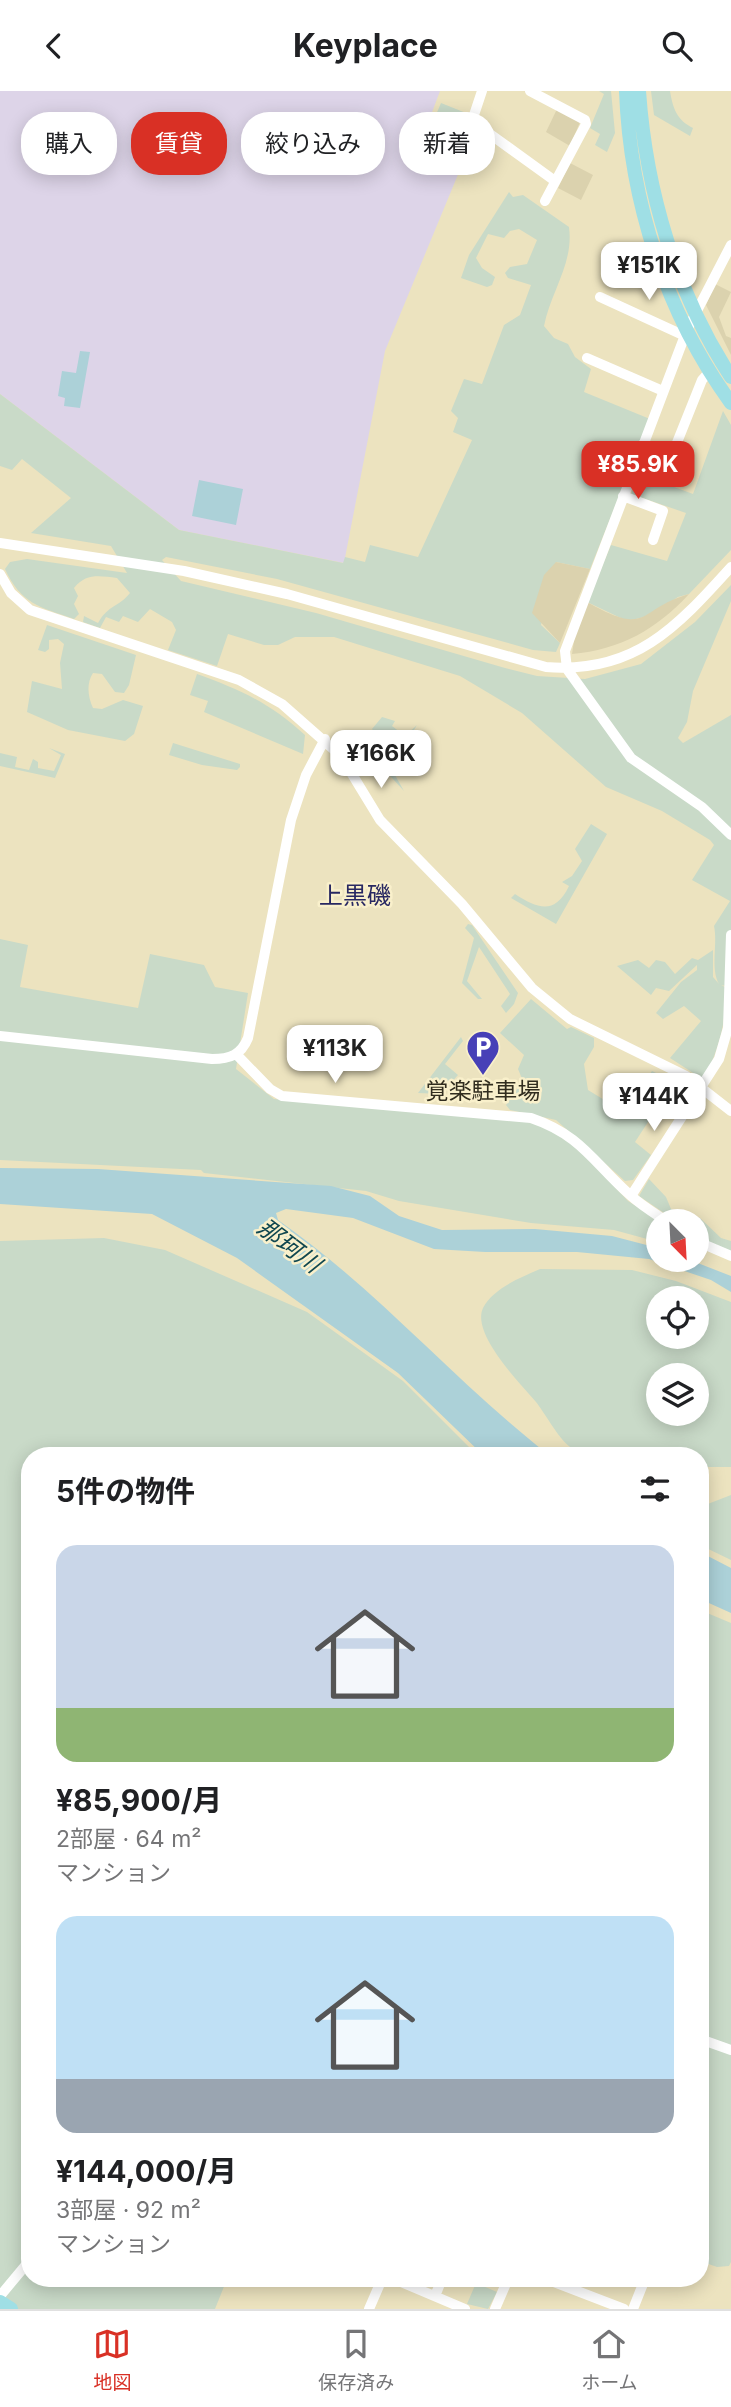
<!DOCTYPE html>
<html lang="ja">
<meta charset="utf-8">
<style>
body{margin:0;font-family:Inter,"Noto Sans JP",sans-serif;background:#f6f6f6;color:#202124;height:100vh;display:flex;flex-direction:column;font-size:26px;white-space:nowrap}
*{box-sizing:border-box;margin:0}
p{font-size:23px;color:#757577}
.icon{flex:none;width:38px;height:38px;fill:none;stroke:currentColor;stroke-width:2;stroke-linecap:round;stroke-linejoin:round}
.map{position:relative;flex:1;overflow:hidden}
.details{position:absolute;left:21px;top:1356px;width:688px;height:840px;display:flex;flex-direction:column;background:#fff;border-radius:28px;box-shadow:0 4px 18px #0003}
.details>*{flex:none}
.top-card{position:absolute;left:21px;top:21px;width:690px;height:63px;display:flex;gap:14px}
.needle{width:46px;rotate:156deg}
.buttons{position:absolute;left:646px;top:1118px;display:grid;gap:14px}
.buttons a{display:grid;place-items:center;width:63px;height:63px;border-radius:50%;background:#fff;box-shadow:0 4px 18px #0003;font-size:35px}
.price{position:absolute;translate:-50% -60px;padding:0 16px;border-radius:14px;background:#fff;color:#222;font-size:23px;line-height:46px;filter:drop-shadow(0 2px 4px #0008)}
.price::after{content:'';position:absolute;left:50%;top:42px;width:21px;height:16px;margin-left:-10px;background:inherit;clip-path:polygon(0 0,100% 0,50% 100%)}
.price.active{background:#d93025;color:#fff}
ul{padding:0;list-style:none}
li{display:grid;align-content:center;gap:14px;height:371px;padding:0 35px}
li span{display:grid;place-items:center;height:217px;border-radius:21px;color:#555}
li>.icon{margin-inline-start:auto}
span .icon{width:126px;height:126px;fill:#fffc;stroke-width:1}
li b{font-size:30px}
h2{display:flex;justify-content:space-between;align-items:center;height:84px;padding:0 35px;font-size:30px}
.pill{padding:0 24px;border-radius:28px;background:#fff;box-shadow:0 4px 18px #0003;font-size:24px;line-height:63px}
.pill.active{background:#d93025;color:#fff}
header{display:flex;justify-content:space-between;align-items:center;height:91px;padding:0 35px;background:#fff;font-size:32px;font-weight:700}
.dock{display:flex;justify-content:space-around;align-items:center;height:98px;border-top:2px solid #e0e0e0;background:#fff;font-size:19px;color:#757577}
.dock a{display:grid;justify-items:center;gap:4px}
.dock .active{color:#d93025}
.map>svg:first-child{display:block}
.industrial{fill:#ddd4e8}
.green{fill:#c9dac8;fill-rule:evenodd}
.sand{fill:#dbd2ae}
.water{fill:#acd1d8}
.lines{fill:none;stroke-linecap:round;stroke-linejoin:round}
.minor{stroke:#fff;stroke-width:10}
.major{stroke:#9fdfe5;stroke-width:14}
.labels{text-anchor:middle;stroke-width:5;stroke-linejoin:round;paint-order:stroke}
.poi-label{font-size:23px;fill:#312d1f;stroke:#f9f0cb}
.neighbourhood-label{font-size:24px;fill:#282862;stroke:#f9f0cb}
.water-label{font-size:24px;font-style:italic;fill:#114850;stroke:#f9f0cb}
</style>
<header><svg class="icon" aria-label="back" viewBox="0 0 24 24"><path d="M15 5l-7 7 7 7"/></svg>Keyplace<svg class="icon" aria-label="search" viewBox="0 0 24 24"><circle cx="10" cy="10" r="6"/><path d="M15 15l6 6"/></svg></header>
<div class="map">
<svg width="731" height="2218" viewBox="0 0 731 2218">
<rect width="100%" height="100%" fill="#ece3bf"/>
<path class="industrial" d="M0,0h440l-15,40 39,29 -79,191 -41,212 -165,-33 -179,-136z"/>
<path class="green" d="M599,0h12l4,42 -8,19 -12,-7 5,-11 -10,-6 14,-34z
M651,0h19c3,18 7,29 23,37l-3,8 -36,-21z
M441,12l25,10 -3,7 14,9 1,8 -13,-6 -5,14 13,7 -3,4 -36,-28 -2,-4z
M509,101l4,5 10,-2 46,32c5,36 -18,64 -25,99l10,12 14,6 7,13 16,12 -7,23 66,27 -60,150 -34,-7 -15,63 19,18 -4,9 -23,-2 -256,-71 -111,-22 -4,3 19,21 135,32 189,55 32,8 48,3 56,-15 54,-42 36,-37v16l-38,90 -6,31 -9,16 5,5 48,-28v272l-10,-2 4,2c2,36 -6,60 -21,93l-34,-22 31,-37 -17,-15 -21,13 -7,-6 25,-31 16,-12v-5l-28,26 -13,-3 -5,7 -34,-29 21,-6 11,8 7,-8 9,2 10,12 17,-16 6,2 15,-10v27l6,7c-9,-16 -1,-40 -5,-58l16,-25 -38,-21 22,-35 -4,-5 -48,-29 -56,-24 -84,-74 -62,-37 -126,-39h-39l-17,8h-14l-36,-11 -11,32 -49,-16 8,-20 -4,-8 -22,-13 -12,13 -15,-6 -4,6 -13,-5 -6,11 -17,-6 1,-6 14,7c11,-19 20,-15 32,-30l-13,-15c-18,-2 -31,-5 -43,10l4,8 -4,8 5,10 -5,5c-34,-12 -53,-15 -69,-50l5,-7 17,-3 100,14 -16,-27 -80,-13 40,-35 -49,-39 -10,11 -12,-4v-72l179,136 164,33 2,-6 20,5 5,-17 48,12 54,-117 -19,-8 5,-14 -7,-7 13,-32 18,5 22,-59 16,-10 11,-30 -23,-7 -3,-5 5,-6 17,-3 10,-24 -18,-11 -9,2 -6,7 -16,-4 -12,24 6,10 13,9 -3,8 -5,2 -26,-9 8,-23z
M723,320l8,14v125l-42,44 -11,3 -29,19 -22,5 -40,-19 24,-57 56,16 19,-48 -55,-19 8,-20 54,20z
M47,534l89,30 -7,30 -5,8 -9,-1 -13,-18 -9,-1c-7,11 -5,24 0,35l9,1 21,-9 20,6 -9,28 -9,7 -57,-11 -41,-18 5,-31 30,8 -2,-26 4,-19 -6,-5 -9,1v9l-4,3 -7,-2z
M197,583c44,16 73,29 108,61l-2,19 -99,-42 4,-11 -18,-6z
M382,626l13,4 -3,5 13,10 12,-11 -3,5 3,15 -26,23 13,23 -33,-36 1,-6h11l6,8 7,1 12,-16 -14,-4 -6,6 -5,-1 -11,-14z
M173,652l67,21v3l-3,3 -35,-5 -33,-10z
M49,657l16,6 -10,24 -55,-12v-13l17,4 -2,10 14,3 4,-11 5,3v6l16,3 7,-16z
M591,733l16,10 -51,90 -45,-26 4,-4c23,15 40,21 54,-8l-7,-4 10,-6 10,-15 -7,-12z
M468,833l4,1 46,68 -4,11 -8,9 -5,-7 9,-12 -31,-47 -12,34 15,18h-4l-16,-16 12,-45 -9,-10z
M0,848l28,6 -8,42 118,21 12,-54 54,11 11,22 33,6 -12,76 38,30 251,22 30,9 19,14 54,57 32,20 -2,21 -44,-12 -83,-7 -132,-22 -33,-10 -162,-18 -3,-3 -201,-10z
M531,908l36,30 4,-2 23,11v9l-10,17 4,26 36,22 28,-41 22,11 -39,60 16,13 -18,25 -8,1 -69,-61 -46,-10 -4,-5 17,-24 -5,-12 6,-14 -24,-22z
M461,946l2,4 -18,23 13,11 -17,19 -23,-1z
M649,1088l17,18 5,12 29,9 21,20 10,3v12l-34,-17 -1,-15h-20l-37,-25z
M104,1147l61,12 142,62 96,69 75,75h-448v823h197l-12,30h-215v-1068z
M540,1178l92,1 44,11 55,21v165h-31v-11c-35,0 -98,8 -128,-8 -11,-5 -27,-35 -36,-46 -16,-19 -65,-68 -53,-94 10,-20 39,-31 57,-39zM658,1208h38v38h-38zM658,1284h38v39h-38z
M731,1404v65l-31,-15v-38z
M700,1519l31,13v639l-2,4 -12,1 -17,-6z
M476,2192l21,9 -9,17 -21,-5z"/>
<path class="sand" d="M557,18l23,13 -10,24 -24,-14z
M570,72l23,12 -12,25 -23,-12z
M715,193l16,8 -12,25 7,19 5,2v17l-25,-50z
M556,471l34,7 -30,74 -28,-30 12,-38z
M689,503c-32,35 -69,56 -117,60l3,-20 12,-32c64,36 49,7 102,-8z"/>
<path class="water" d="M80,260l10,1 -10,56 -16,-2 1,-8 -7,-2 4,-25 14,2z
M199,389l44,9 -7,36 -44,-9z
M0,1077l98,1 233,17 39,10 29,20 43,14 93,-1 77,7 46,12v12h32l41,16v16l-20,-12 -62,-21 -72,-7h-92l-51,-3 -81,-31 -67,-9 -10,4 2,7c99,69 177,162 272,236h-66l-86,-83 -161,-115 -85,-44 -152,-10z
M700,1461l31,16v45l-31,-14z"/>
<g class="lines">
<path class="minor" d="M482,0l-10,30 83,60
M530,0l55,29 1,4 -41,77
M474,71l14,-30
M731,154l-44,85 -122,321 2,18 64,89 71,49 29,28
M600,206l85,39
M587,267l76,33
M643,353l29,11 30,-75 8,-9
M667,377l5,-13
M623,405l40,15 -10,29
M0,452l184,28 103,23 259,73c88,7 130,-39 185,-100
M0,483l11,19 19,17 209,70 43,24 59,52 39,64 82,84 70,84 38,31 116,57 45,35
M0,945l212,23c18,0 29,-4 36,-21l43,-218 15,-45 19,-36
M237,964l33,34 12,7 249,22c50,17 62,44 99,77 11,10 24,18 36,26
M631,1105l88,-137 9,-31 3,-93
M696,1150l35,15
M700,1948l31,11
M394,2188l71,30
M546,2188l78,30
M0,2205l30,-36
M435,2205l7,-17
M369,2218l13,-30
M495,2218l13,-30
M633,2218l12,-30"/>
<path class="major" d="M626,0c4,110 40,223 105,312
M639,0c7,100 37,202 92,286
M0,2211l11,7"/>
</g>
<defs>
<symbol id="parking-pin" viewBox="-11 -11 22 30"><path d="M0 17L-7.5 6A9.5 9.5 0 1 1 7.5 6Z" fill="#4740b7" stroke="#f9f0cb"/><path d="M-3.5-5.5H1a3.5 3.5 0 0 1 0 7H-1V5.5H-3.5ZM-1-3.4V-.6H.8a1.4 1.4 0 0 0 0-2.8Z" fill="#fff"/></symbol>
</defs>
<g fill-rule="evenodd">
<use href="#parking-pin" x="464" y="937" width="38" height="52"/>
</g>
<g class="labels">
<g class="poi-label">
<text x="483" y="1008">覚楽駐車場</text>
</g>
<g class="neighbourhood-label">
<text x="355" y="813">上黒磯</text>
</g>
<g class="water-label">
<text transform="translate(289 1155) rotate(37)" y="8">那珂川</text>
</g>
</g>
</svg>
<div class="buttons">
<a><svg class="needle" viewBox="-14 -14 28 28"><path d="M0-13l5 13h-10z" fill="#e53935"/><path d="M0 13l5-13h-10z" fill="#757577"/></svg></a>
<a><svg class="icon" aria-label="locate" viewBox="0 0 24 24"><circle cx="12" cy="12" r="6"/><path d="M12 2v4M12 18v4M2 12h4M18 12h4"/></svg></a>
<a><svg class="icon" aria-label="layers" viewBox="0 0 24 24"><path d="M12 4l9 5-9 5-9-5zM3 14l9 5 9-5"/></svg></a>
</div>
<b class="price" style="left:649px;top:211px">¥151K</b>
<b class="price active" style="left:638px;top:410px">¥85.9K</b>
<b class="price" style="left:381px;top:699px">¥166K</b>
<b class="price" style="left:335px;top:994px">¥113K</b>
<b class="price" style="left:654px;top:1042px">¥144K</b>
<div class="top-card">
<a class="pill">購入</a>
<a class="pill active">賃貸</a>
<a class="pill">絞り込み</a>
<a class="pill">新着</a>
</div>
<section class="details">
<h2>5件の物件<svg class="icon" aria-label="filters" viewBox="0 0 24 24"><path d="M4 7h16M4 17h16"/><circle cx="9" cy="7" r="2"/><circle cx="15" cy="17" r="2"/></svg></h2>
<ul>
<li><span style="background:linear-gradient(#c9d6e8 75%,#8fb573 0)"><svg class="icon" aria-label="home" viewBox="0 0 24 24"><path d="M3 11l9-7 9 7M6 9v11h12V9"/></svg></span><div><b>¥85,900/月</b><p>2部屋 · 64 m²</p><p>マンション</p></div></li>
<li><span style="background:linear-gradient(#bfe0f5 75%,#9aa5b1 0)"><svg class="icon" aria-label="home" viewBox="0 0 24 24"><path d="M3 11l9-7 9 7M6 9v11h12V9"/></svg></span><div><b>¥144,000/月</b><p>3部屋 · 92 m²</p><p>マンション</p></div></li>
</ul>
</section>
</div>
<nav class="dock">
<a class="active"><svg class="icon" aria-label="map" viewBox="0 0 24 24"><path d="M3 6l6-2 6 2 6-2v14l-6 2-6-2-6 2zM9 4v14M15 6v14"/></svg>地図</a>
<a><svg class="icon" aria-label="saved" viewBox="0 0 24 24"><path d="M7 4h10v16l-5-4-5 4z"/></svg>保存済み</a>
<a><svg class="icon" aria-label="home" viewBox="0 0 24 24"><path d="M3 11l9-7 9 7M6 9v11h12V9"/></svg>ホーム</a>
</nav>
